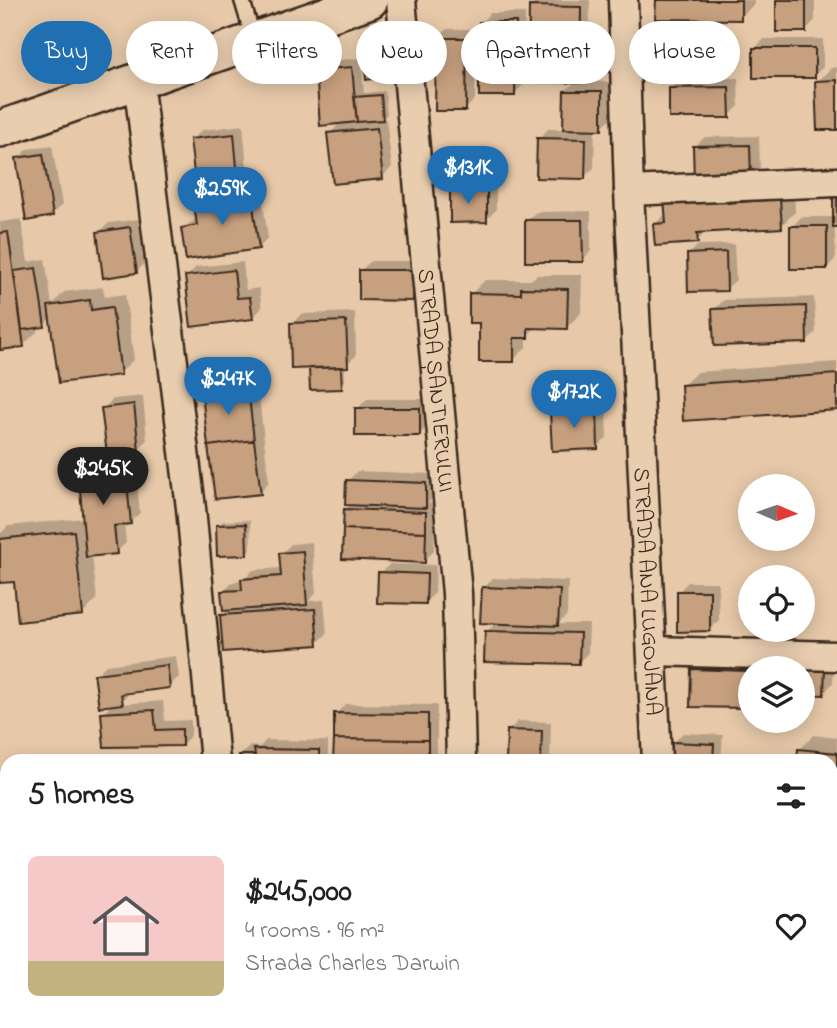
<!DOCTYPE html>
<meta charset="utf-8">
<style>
body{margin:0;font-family:"Indie Flower",sans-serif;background:#f6f6f6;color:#202124;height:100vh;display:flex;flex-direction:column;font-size:26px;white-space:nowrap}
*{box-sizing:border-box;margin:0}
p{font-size:23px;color:#757577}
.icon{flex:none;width:38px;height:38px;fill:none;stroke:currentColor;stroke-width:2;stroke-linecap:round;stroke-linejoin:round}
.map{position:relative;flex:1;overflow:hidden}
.panel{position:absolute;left:0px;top:754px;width:838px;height:275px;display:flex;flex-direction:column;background:#fff;border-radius:21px 21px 0 0;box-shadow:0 4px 18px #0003}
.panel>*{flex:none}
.guide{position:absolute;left:21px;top:21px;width:796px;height:63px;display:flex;gap:14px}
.needle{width:46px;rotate:92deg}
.controls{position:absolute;left:738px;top:474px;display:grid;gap:14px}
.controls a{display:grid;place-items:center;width:77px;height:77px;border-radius:50%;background:#fff;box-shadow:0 4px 18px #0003;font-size:35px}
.price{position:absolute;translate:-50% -60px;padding:0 16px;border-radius:24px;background:#1f6fb2;color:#fff;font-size:23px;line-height:46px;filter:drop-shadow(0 2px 4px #0008)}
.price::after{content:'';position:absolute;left:50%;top:42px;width:21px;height:16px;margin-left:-10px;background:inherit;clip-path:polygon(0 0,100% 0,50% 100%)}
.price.active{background:#222;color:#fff}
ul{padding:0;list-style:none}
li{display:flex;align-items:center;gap:21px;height:175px;padding:0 28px}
li span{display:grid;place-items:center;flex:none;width:196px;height:140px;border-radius:10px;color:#555}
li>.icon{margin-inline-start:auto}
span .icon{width:84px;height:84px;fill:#fffc;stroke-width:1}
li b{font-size:30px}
h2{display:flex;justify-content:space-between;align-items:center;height:84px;padding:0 28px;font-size:30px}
.chip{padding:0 24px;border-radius:32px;background:#fff;box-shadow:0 4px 18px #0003;font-size:24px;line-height:63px}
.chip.active{background:#1f6fb2;color:#fff}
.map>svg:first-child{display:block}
.shadow{fill:#0003}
.building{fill:#c7a07f;stroke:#3b2a1e;stroke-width:2}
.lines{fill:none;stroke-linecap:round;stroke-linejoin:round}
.service-casing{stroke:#3b2a1e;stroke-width:19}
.minor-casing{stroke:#3b2a1e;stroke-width:33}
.tertiary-casing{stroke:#3b2a1e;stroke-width:40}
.service{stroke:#e8cdaf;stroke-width:14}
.minor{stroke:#e8cdaf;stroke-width:28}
.tertiary{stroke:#e8cdaf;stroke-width:35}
.labels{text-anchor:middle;stroke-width:6;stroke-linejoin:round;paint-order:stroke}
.street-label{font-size:23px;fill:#3b2a1e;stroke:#e8cdaf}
</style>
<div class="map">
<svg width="837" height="1028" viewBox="0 0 837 1028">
<rect width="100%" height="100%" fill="#e7c9a9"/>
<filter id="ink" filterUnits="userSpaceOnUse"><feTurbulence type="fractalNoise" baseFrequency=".0143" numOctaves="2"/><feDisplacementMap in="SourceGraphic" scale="14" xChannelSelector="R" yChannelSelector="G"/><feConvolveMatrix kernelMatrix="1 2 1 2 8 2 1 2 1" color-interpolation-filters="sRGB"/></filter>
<g filter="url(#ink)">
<path class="shadow" d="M538,0h52l-1,71 -11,11h33l-1,37 -9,9h-6l-1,40 -10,9 -45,-38 9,-10h17v-38l11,-10 -45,-74z
M657,0h97v4l-14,14z
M778,0h37v20l-9,10z
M490,13h35l-1,71 -10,10 -33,-71z
M389,29l4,42 -4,4 -25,-39 4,-5z
M447,29h29l-1,70 -9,10 -28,-70z
M764,39h59v28l-9,9 -59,-28z
M361,58l3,35 21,-2 2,23 -6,6 5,-1 6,48 -10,10 -53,-43 12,-12 -23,-51 9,-10z
M837,67v61l-20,-46 14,-14z
M738,78l1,28 -10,10 -58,-27 9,-10z
M243,125l4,42 -10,9 -45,-37 10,-9z
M759,136l1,32 -10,9 -55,-31 10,-9z
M52,145l10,60 -10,9 -34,-55 9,-10z
M496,179v31l-10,10 -35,-30 10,-10z
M260,182l8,56 -9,10 -76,-20 15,-10 -3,-18 10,-10z
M794,186l1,26 -14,14 -74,5 -10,10 -42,-17 12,-11z
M591,211v40l-9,9 -56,-39 10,-9z
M801,217h33l2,41 -9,10 -35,-41z
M21,219l7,43 17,-3 7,46 12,-13 39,-5 2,10 20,-3 9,65 -14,14 -68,-56 -8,8 -7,1 1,5 -15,14 -23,4v-127z
M140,219l6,43 -10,10 -37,-40 10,-9z
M734,244l2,36 -10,9 -37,-35 9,-9z
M371,261h51v28l-10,10 -51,-29z
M243,262l3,28 13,-2 3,20 -10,10 -65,-41 9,-10z
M537,275h45l-1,38 -14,14h-31l-9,9v10l-14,15 -32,-40 -10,-27 14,-14h46z
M814,297l2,35 -10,10 -92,-33 10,-9z
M355,312l1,44 -11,9v18l-4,4 -30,-18 -19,-45 9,-10z
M837,362v47l-155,-23 15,-14z
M257,380l12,102 -9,10 -56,-97 9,-10z
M143,396l4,44 -9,9 -35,-40 10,-10z
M367,399h62v26l-10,10 -62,-26z
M606,401l1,37 -10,9 -45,-35 9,-9z
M134,454l6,59 -10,9 -6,1 2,20 -10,9 -24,3 5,44 -14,15 -67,-34 -16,2v-48l8,-8 76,-8 -4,-49 9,-10z
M357,471l78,3 -1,23 -6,6h7l-1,48 -10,10 -79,-51 7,-7 -4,-22z
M250,520l1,29 -5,4 -28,-27 5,-5z
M312,542l4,52 -8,7 16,-1 3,34 -10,9 -95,-27 7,-7 -6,-17 9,-10 11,-1 10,-11 29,-2 -1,-14 10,-10z
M390,564l46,1 -1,28 -10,9 -45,-29z
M493,578l75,3 -1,34 -9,9h31l-1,29 -9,9 -93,-30 11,-10 -13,-34z
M688,582h30l1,38 -9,10 -32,-38z
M176,656l3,21 -10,9 -38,5 -11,13 43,-3 2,20 26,-1v15l-9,10 -79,-31 10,-11 -17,-28 10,-10z
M834,657l-1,26 -9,10 -21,-25h-52v32l-7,6 -51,-36 9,-9z
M345,704l92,1v56h-102l1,-47z
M518,721l33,1 -1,39h-42l1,-31z
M683,733l40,2 -2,26h-48l1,-19z
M814,735l23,3v117l-6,-94h-32l1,-12z
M266,740l62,1v20h-88v-5l10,-10 10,1z
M96,758v3h-52z
M5,823l2,36 -7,3v-36z
M0,904l7,8v67l-7,6z
M124,1022l-1,6h-56l5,-6z
M146,1022h31l-2,2 16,2 -25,2 6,-5z
M241,1022h66v6h-66z
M666,1022h30v6h-31z"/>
<path class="building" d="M656,0h85v20l-86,-1z
M776,0h30v32h-30z
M529,6l52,1 -1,76 -52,-1z
M479,22h37l-1,74h-36z
M385,33l5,44 -24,3 -4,-45z
M436,38h31l-1,73h-31z
M753,48h62v30h-62z
M352,67l5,55 -37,4 -4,-56z
M837,80v50h-20l-2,-49z
M729,87l1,31h-61v-30z
M564,91h38v39l-39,-1z
M381,95l2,25 -26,2 -3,-25z
M377,128l6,51 -50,5 -6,-51z
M234,134l4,44 -43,4 -5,-43z
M537,138l49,1 -1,40 -49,-1z
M750,145l1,34 -57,1 -1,-34z
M43,154l10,62 -27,5 -10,-63z
M487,188v34l-37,1v-34z
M251,191l8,58 -73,11 -5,-32 16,-3 -4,-26z
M833,193h4v34h-4z
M728,195v8l52,-4 2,29 -85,5 1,10 -43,3 -2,-22 13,-1 -2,-24z
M525,220h57l1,42h-58z
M790,226h37v43h-37z
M130,227l7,46 -34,5 -6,-46z
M8,232l16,115 -24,3v-117z
M726,252l1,39 -39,1 -1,-38z
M36,268l9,59 -23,3 -8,-59z
M234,270l3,28 13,-1 3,22 -62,8 -6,-51z
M359,270h54v31l-54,-1z
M521,288l47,1 -1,40 -39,-1v10h-14v24h-35v-39h-10v-30l52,1z
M90,300l1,10 21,-3 9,68 -62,8 -11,-77z
M806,306l1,37 -93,3 -2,-37z
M346,321l2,46 -57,2 -1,-46z
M341,367l1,22 -32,1 -1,-22z
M837,374v36l-154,11 -2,-36z
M248,388l6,52 -46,6 -6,-52z
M134,404l5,47 -32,3 -6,-46z
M355,408h65v28h-65z
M597,410l1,39 -46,2 -2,-39z
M254,440l7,54 -46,5 -7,-53z
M125,463l6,61 -17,2 3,28 -31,3 -8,-89z
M346,480l80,3v25l-81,-3z
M344,509l82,3v20l-83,-3z
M246,524l1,31 -30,1 -1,-31z
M343,529l83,3 -1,31 -83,-4z
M74,531l9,84 -65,7 -4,-40 -14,1v-44z
M303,551l4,54 -84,6 -2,-20 21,-1 -1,-11 40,-3 -2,-23z
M378,572l49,2 -1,30 -49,-1z
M482,587l78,3 -2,36 -78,-3z
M677,591h33v40l-33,1z
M315,609l3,36 -95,7 -3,-37z
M485,631l95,2 -1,31 -95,-2z
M167,665l3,23 -49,6 2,10 -24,3 -5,-33z
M754,665l71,1 -1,29 -21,-1v-26h-49z
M691,669l55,2 -1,37 -55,-1z
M154,710l2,20 26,-1v17l-78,1 -3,-34z
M334,713l94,1v26l-94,-1z
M507,730l35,1 -1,30h-35z
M334,739l94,1v21h-95z
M672,742l42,2 -1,17h-42z
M254,749l65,1v11h-80v-6h16z
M798,749l39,4v104l-6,-1v-95h-34z
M0,841l7,14v6l-7,3z
M0,925l7,8v48l-7,6z
M831,936l6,1v68l-6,-1z
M70,1022h42l-1,6h-41z
M118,1022h59v3l-59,-2z
M239,1022h56l-1,6h-55z
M566,1022h40v4z
M664,1022h24v6h-24z"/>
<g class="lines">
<defs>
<path id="service" d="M242,0l12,40"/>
<g id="minor">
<path id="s1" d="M401,0l56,593 4,168"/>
<path id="s2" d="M623,0l6,191 28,570"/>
<path d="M138,80l53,428 24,253"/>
<path d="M629,191l208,-9"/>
<path d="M652,651l185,5"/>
<path d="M831,880l6,1"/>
<path d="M219,1028l1,-6"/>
</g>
<path id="tertiary" d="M0,129l370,-129"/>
</defs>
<use href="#service" class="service-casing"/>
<use href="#minor" class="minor-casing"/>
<use href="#tertiary" class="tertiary-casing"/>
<use href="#service" class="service"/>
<use href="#minor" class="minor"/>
<use href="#tertiary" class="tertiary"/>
</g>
</g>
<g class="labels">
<g class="street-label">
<text dy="8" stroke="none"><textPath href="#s1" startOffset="382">STRADA ȘANTIERULUI</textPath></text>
<text dy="8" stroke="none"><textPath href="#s2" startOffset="592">STRADA ANA LUGOJANA</textPath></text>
</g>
</g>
</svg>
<div class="controls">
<a><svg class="needle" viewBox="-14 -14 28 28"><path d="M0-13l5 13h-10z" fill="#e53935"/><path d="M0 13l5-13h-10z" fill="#757577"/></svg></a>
<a><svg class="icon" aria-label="locate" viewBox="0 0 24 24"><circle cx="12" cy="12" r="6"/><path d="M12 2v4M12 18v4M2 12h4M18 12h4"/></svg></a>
<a><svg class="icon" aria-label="layers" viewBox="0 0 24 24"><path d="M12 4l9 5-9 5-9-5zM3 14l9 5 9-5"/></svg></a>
</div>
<b class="price" style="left:468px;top:206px">$131K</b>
<b class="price" style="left:222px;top:227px">$259K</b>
<b class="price" style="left:228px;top:417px">$247K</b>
<b class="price" style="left:574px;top:430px">$172K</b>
<b class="price active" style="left:103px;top:507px">$245K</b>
<div class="guide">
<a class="chip active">Buy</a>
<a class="chip">Rent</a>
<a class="chip">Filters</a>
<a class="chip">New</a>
<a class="chip">Apartment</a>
<a class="chip">House</a>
</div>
<section class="panel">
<h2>5 homes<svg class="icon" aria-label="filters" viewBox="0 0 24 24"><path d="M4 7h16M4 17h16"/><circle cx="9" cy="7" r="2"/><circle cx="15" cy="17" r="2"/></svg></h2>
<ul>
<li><span style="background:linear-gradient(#f6c9c9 75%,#c2b280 0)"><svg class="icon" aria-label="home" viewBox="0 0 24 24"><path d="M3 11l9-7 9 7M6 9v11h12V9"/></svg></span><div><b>$245,000</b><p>4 rooms · 96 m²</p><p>Strada Charles Darwin</p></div><svg class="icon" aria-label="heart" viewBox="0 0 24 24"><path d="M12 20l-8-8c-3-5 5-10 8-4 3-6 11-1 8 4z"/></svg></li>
</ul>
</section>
</div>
